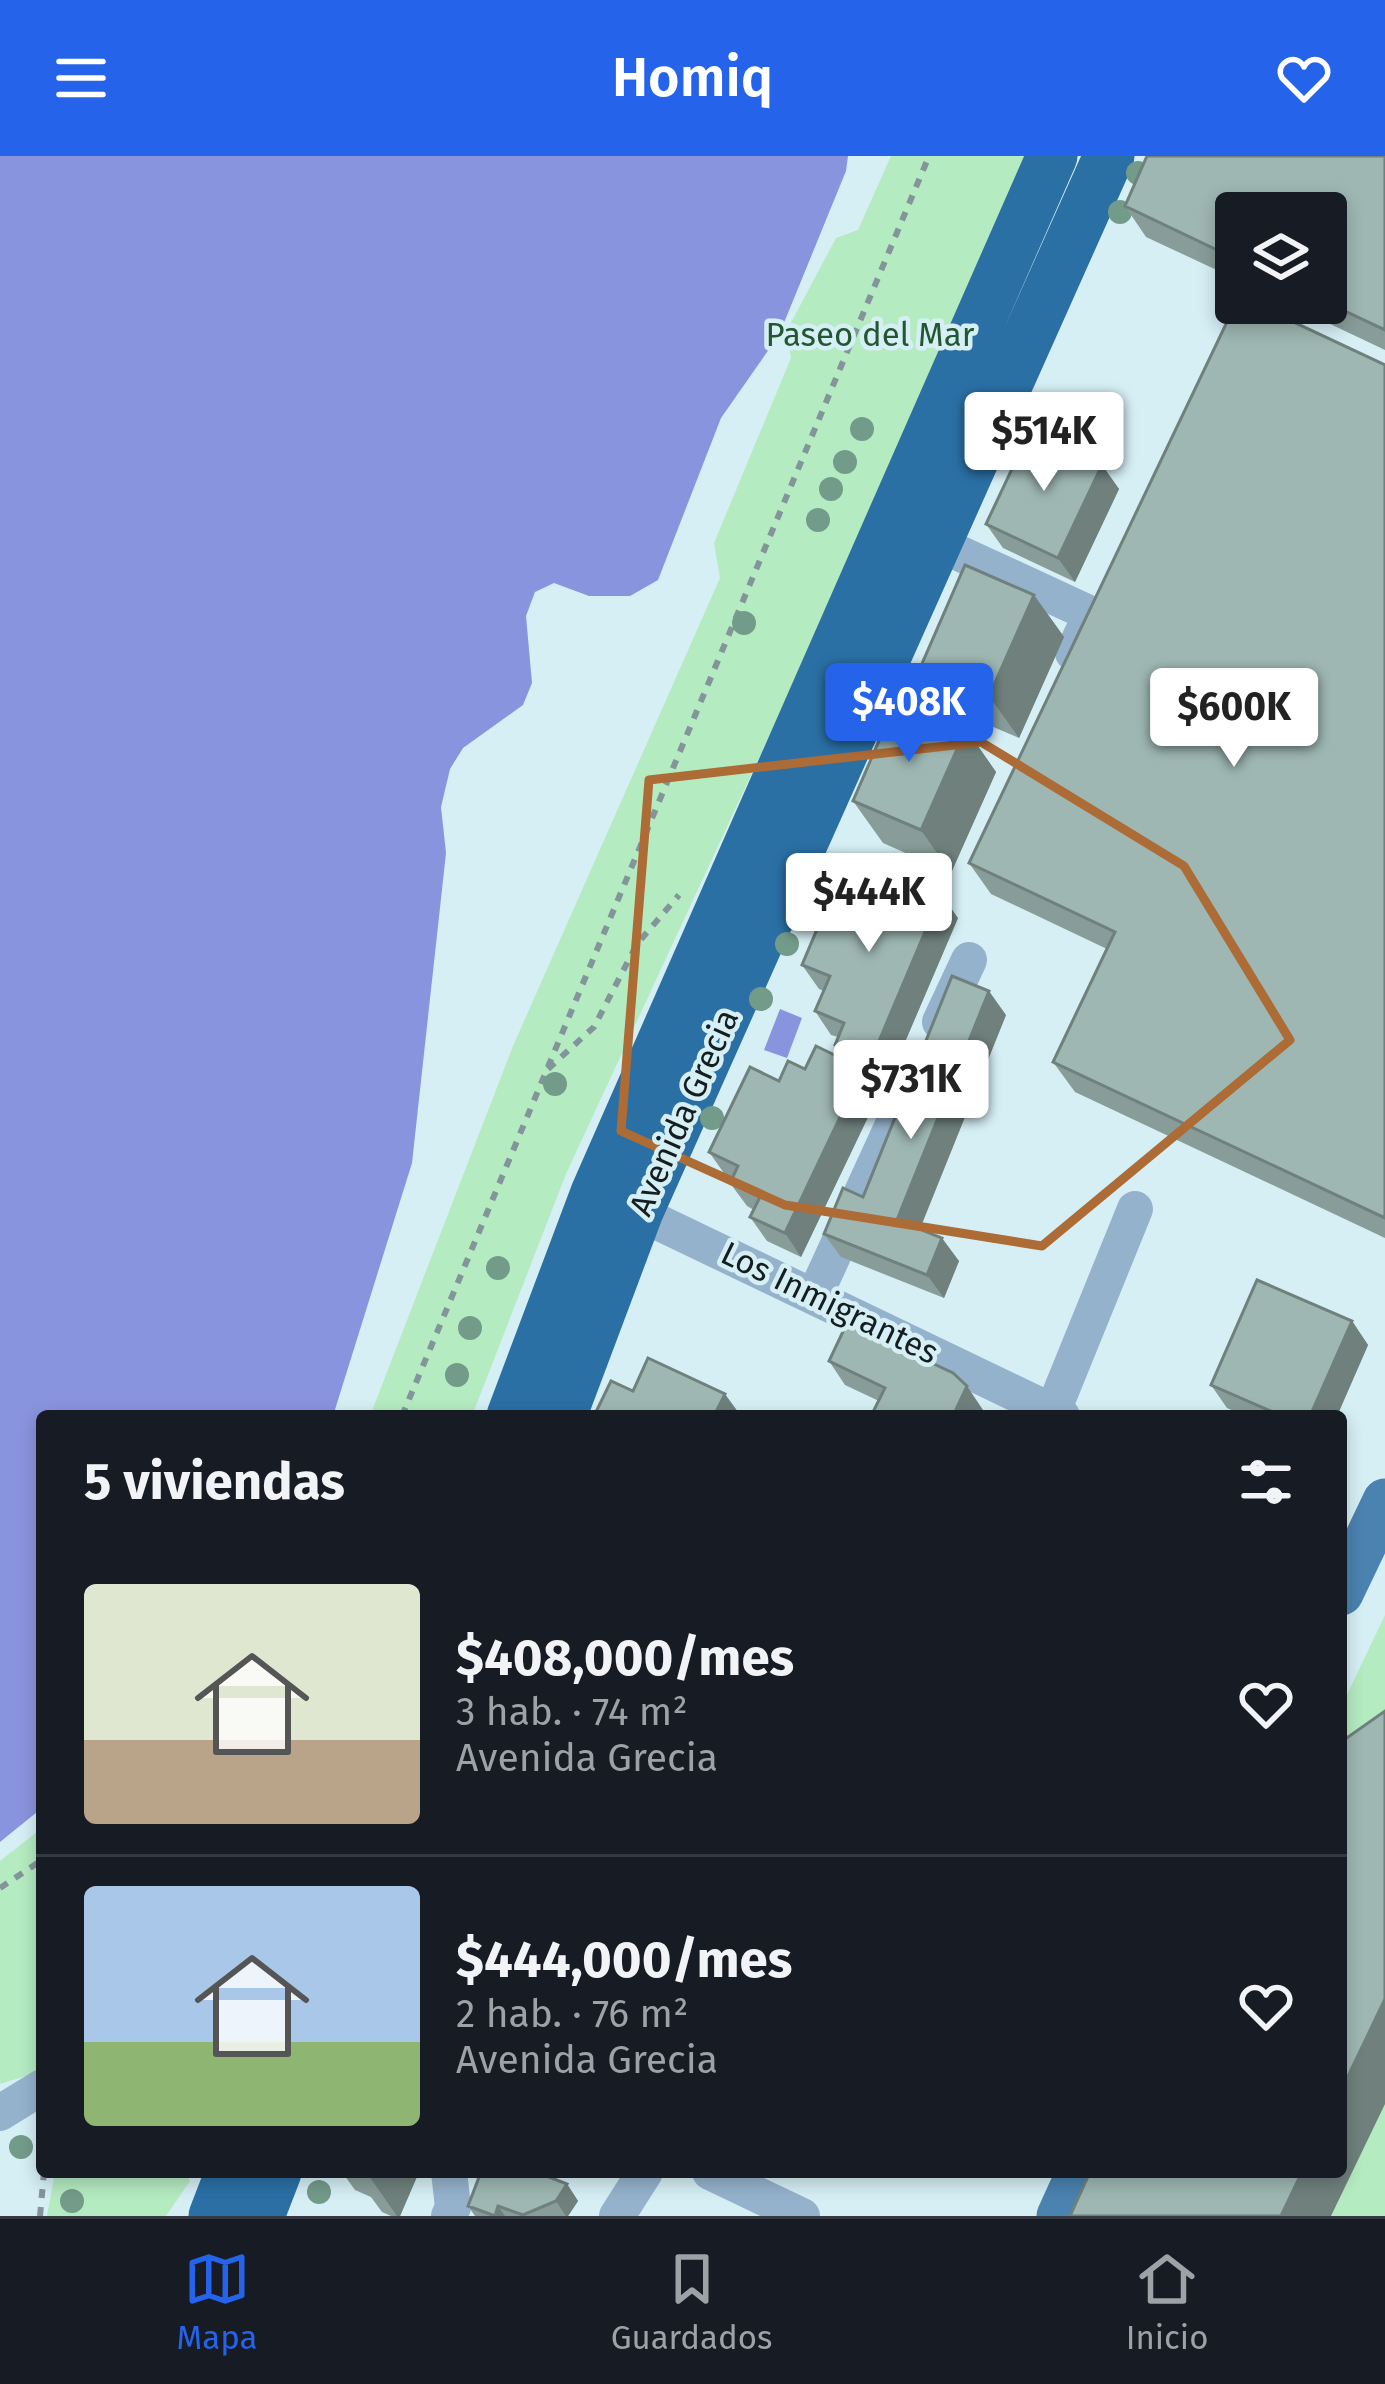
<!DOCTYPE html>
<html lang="es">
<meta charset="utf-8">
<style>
body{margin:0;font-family:"Fira Sans",sans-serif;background:#242831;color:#f1f3f6;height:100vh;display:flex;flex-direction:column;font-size:45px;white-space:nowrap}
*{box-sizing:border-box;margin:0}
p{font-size:39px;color:#9ea1a6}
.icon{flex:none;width:66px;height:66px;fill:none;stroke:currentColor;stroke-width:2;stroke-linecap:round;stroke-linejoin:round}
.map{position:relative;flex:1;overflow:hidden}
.sheet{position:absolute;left:36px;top:1254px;width:1311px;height:768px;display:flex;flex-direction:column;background:#171b24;border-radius:12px;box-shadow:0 6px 18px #0003}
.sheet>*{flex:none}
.buttons{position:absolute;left:1215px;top:36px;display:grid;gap:24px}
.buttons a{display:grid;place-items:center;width:132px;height:132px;border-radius:12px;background:#171b24;box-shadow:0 6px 18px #0003;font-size:60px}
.price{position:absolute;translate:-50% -102px;padding:0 27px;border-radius:12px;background:#fff;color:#222;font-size:39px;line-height:78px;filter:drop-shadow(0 3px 6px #0008)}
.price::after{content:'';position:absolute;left:50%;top:72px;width:36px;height:27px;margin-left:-18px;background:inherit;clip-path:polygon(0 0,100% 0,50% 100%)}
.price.selected{background:#2563eb;color:#fff}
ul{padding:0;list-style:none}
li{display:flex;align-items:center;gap:36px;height:300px;padding:0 48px}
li+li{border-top:3px solid #363941}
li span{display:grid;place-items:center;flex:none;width:336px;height:240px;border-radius:12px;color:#555}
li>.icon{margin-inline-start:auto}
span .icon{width:144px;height:144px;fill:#fffc;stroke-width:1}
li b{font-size:51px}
h2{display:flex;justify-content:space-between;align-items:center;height:144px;padding:0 48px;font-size:51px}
header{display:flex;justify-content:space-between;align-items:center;height:156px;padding:0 48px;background:#2563eb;color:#fff;font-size:54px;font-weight:600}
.menu{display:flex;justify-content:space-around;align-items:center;height:168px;border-top:3px solid #363941;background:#171b24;font-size:33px;color:#9ea1a6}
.menu a{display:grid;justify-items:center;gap:6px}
.menu .selected{color:#2563eb}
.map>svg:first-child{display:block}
.green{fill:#b5ebc1}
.water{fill:#8994de}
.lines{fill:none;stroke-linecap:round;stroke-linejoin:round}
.path{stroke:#83959a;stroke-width:6;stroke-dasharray:9 9;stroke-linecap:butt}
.minor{stroke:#95b2cc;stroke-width:36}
.major{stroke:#4a82b0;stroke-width:45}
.highway{stroke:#2a70a5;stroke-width:51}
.tree{fill:#739b8a}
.wall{fill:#889d99}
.shaded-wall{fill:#6f807d}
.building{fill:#9eb7b2;stroke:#6f807d;stroke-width:3}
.marked{fill:none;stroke:#ad6b36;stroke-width:9;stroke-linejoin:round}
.labels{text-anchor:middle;stroke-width:9;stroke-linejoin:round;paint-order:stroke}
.park-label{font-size:33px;fill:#225732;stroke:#d5eff5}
.street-label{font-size:33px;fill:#141d1f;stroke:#d5eff5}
</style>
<header><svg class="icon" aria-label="menu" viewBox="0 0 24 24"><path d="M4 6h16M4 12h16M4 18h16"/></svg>Homiq<svg class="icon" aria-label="heart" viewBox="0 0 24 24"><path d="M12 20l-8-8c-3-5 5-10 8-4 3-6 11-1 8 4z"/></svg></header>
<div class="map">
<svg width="1385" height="2060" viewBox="0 0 1385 2060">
<rect width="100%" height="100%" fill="#d5eff5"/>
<path class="green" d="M891,0h147l-472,1018 -94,242h-102l143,-370 207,-468 -6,-35 77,-185 -5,-26 50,-94 22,-8z
M1385,1459v601h-274l230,-44v-465z
M42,1672v243l-42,13v-223z
M55,2016h130l5,9 -24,35h-119z"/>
<path class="water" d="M0,0h848l-2,15 -67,164 -58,83 -63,162 -28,16h-41l-35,-13 -19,9 -9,24 6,67 -9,22 -60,43 -13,21 -9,38 5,46 -34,310 -79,253h-291v392l-42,34z
M780,853l22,9 -15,40 -23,-8z"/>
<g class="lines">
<path class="path" d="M548,913l46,-42 43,-83 42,-49
M402,1260l527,-1260
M0,1732l42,-28
M40,2060l4,-44"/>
<path class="minor" d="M937,387l154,71 -18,39
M940,866l29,-62
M616,1046l446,214
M815,1139l87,-190
M1053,1255l82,-202
M0,1957l42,-26
M449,2016l4,35 -4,9
M710,2016l92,44
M617,2060l28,-44"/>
<path class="major" d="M1341,1437l44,-92
M1059,2060l20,-44"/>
<path class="highway" d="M512,1260l84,-223 456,-1037
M561,1260l77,-205 471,-1055
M214,2060l17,-44
M259,2060l17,-44"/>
</g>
<g class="tree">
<circle cx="1138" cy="17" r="12"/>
<circle cx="1120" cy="56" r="12"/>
<circle cx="862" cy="273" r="12"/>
<circle cx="845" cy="306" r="12"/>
<circle cx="831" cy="333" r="12"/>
<circle cx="818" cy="364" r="12"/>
<circle cx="744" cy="467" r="12"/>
<circle cx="787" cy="788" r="12"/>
<circle cx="761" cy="843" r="12"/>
<circle cx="555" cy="928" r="12"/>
<circle cx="712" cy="962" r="12"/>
<circle cx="498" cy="1112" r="12"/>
<circle cx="470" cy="1172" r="12"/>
<circle cx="457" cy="1219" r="12"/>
<circle cx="21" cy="1991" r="12"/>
<circle cx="319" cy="2036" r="12"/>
<circle cx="72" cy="2045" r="12"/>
</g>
<path class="wall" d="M1385,0v194l-99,-47h40v-90h-90v66l-90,-42 -21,-31z
M1385,209v873l-310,-146 -22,-30 54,-113 -116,-55 -22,-31z
M1102,309l17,24 -44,93 -72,-34 -17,-24z
M1034,439l30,42 -45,101 -68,-29 -30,-43z
M966,573l30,43 -45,101 -68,-30 -30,-42z
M863,745l95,17 -71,166 -19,-9 12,17 -79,165 -34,-16 -17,-24 4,-7 -7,-4 -17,-23 2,-4 -6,-3 -17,-24 70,-71 26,-12 41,-8 -11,-16 3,-8 -7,-2 -16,-24 9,-20 -5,-2 -17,-24z
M1006,859l-86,214 39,32 -15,37 -103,-41 -17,-23 39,-37z
M1352,1165l16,24 -31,71h-92l-18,-8 -16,-23z
M829,1205l154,49 -2,6h-110l8,-15 -34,-16z
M342,2016h77l-19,44h-9l-9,-4 -11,-15 -16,-7z
M481,2016h71l6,9 9,3 11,17 -10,15h-93l-7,-10z"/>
<path class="shaded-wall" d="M1102,309l17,24 -44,93 -17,-24z
M1034,439l30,42 -45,101 -30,-42z
M966,573l30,43 -45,101 -30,-43z
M941,738l17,24 -71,166 -16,-24z
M989,835l17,24 -92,228 -17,-23z
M863,913l17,23 -79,165 -16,-24z
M942,1082l17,23 -15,37 -17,-23z
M1352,1165l16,24 -31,71h-27z
M967,1230l16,24 -2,6h-28z
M725,1238l16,22h-27z
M1385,1843v105l-54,112h-50l21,-44h39v-81z
M371,2016h48l-19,44h-3l-28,-40z
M567,2028l11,17 -10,15h-2l-10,-15z
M498,2050l7,10h-10z"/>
<path class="building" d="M1147,0h238v174l-59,-28v-89h-90v46l-111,-53z
M1236,147h17l132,62v853l-332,-156 62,-130 -146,-69z
M1030,275l72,34 -44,93 -72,-34z
M965,409l69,30 -45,101 -68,-30z
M897,543l69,30 -45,101 -68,-29z
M878,711l63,27 -70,166 -36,-15 9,-22 -29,-12 15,-35 -28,-11 32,-76 29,12z
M952,820l37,15 -92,229 45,18 -15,37 -103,-41 19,-46 20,9z
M816,890l47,23 -78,164 -35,-16 10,-20 -30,-14 8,-17 -29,-14 41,-85 29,14 9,-20 17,8z
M1257,1124l95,41 -42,95h-28l-71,-31z
M847,1167l106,50 14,13 -14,30h-82l14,-28 -56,-27z
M648,1202l77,36 -11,22h-120l17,-35 22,10z
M1385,1555v288l-44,92v-349z
M481,2016h64l-1,3 23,9 -11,17 -33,14 -25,-9 -3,10 -27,-10z
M1090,2016h212l-21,44h-211z"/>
<path class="marked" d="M981,586l203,124 106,174 -248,206 -257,-41 -164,-74 28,-351z"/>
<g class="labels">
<g class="park-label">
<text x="870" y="190">Paseo del Mar</text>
</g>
<g class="street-label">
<text transform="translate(683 956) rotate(-66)" y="12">Avenida Grecia</text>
<text transform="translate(830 1146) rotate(26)" y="12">Los Inmigrantes</text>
</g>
</g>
</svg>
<div class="buttons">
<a><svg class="icon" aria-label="layers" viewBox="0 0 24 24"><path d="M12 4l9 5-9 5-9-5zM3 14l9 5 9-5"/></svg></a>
</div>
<b class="price" style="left:1044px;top:338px">$514K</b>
<b class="price selected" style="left:909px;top:609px">$408K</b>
<b class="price" style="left:1234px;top:614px">$600K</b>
<b class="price" style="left:869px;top:799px">$444K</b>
<b class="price" style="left:911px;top:986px">$731K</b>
<section class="sheet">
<h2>5 viviendas<svg class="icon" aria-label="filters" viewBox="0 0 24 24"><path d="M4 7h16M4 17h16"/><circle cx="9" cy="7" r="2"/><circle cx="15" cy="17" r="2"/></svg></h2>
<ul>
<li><span style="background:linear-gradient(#dfe7d0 65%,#b9a48a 0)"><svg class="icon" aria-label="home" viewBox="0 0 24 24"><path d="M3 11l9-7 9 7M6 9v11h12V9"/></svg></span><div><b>$408,000/mes</b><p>3 hab. · 74 m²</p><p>Avenida Grecia</p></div><svg class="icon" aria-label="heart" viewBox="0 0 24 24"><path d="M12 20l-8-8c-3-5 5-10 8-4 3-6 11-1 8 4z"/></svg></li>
<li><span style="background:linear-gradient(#a9c7e8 65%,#8fb573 0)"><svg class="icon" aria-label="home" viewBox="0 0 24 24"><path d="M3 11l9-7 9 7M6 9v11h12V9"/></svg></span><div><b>$444,000/mes</b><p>2 hab. · 76 m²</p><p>Avenida Grecia</p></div><svg class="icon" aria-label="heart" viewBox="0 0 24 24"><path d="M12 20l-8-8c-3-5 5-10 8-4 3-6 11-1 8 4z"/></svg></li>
</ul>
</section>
</div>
<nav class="menu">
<a class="selected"><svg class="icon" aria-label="map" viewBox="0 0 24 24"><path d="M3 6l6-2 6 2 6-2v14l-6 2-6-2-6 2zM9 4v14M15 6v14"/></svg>Mapa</a>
<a><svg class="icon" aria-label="saved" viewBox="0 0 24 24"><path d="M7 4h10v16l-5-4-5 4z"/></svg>Guardados</a>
<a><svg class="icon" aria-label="home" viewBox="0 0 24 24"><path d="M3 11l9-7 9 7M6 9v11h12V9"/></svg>Inicio</a>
</nav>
